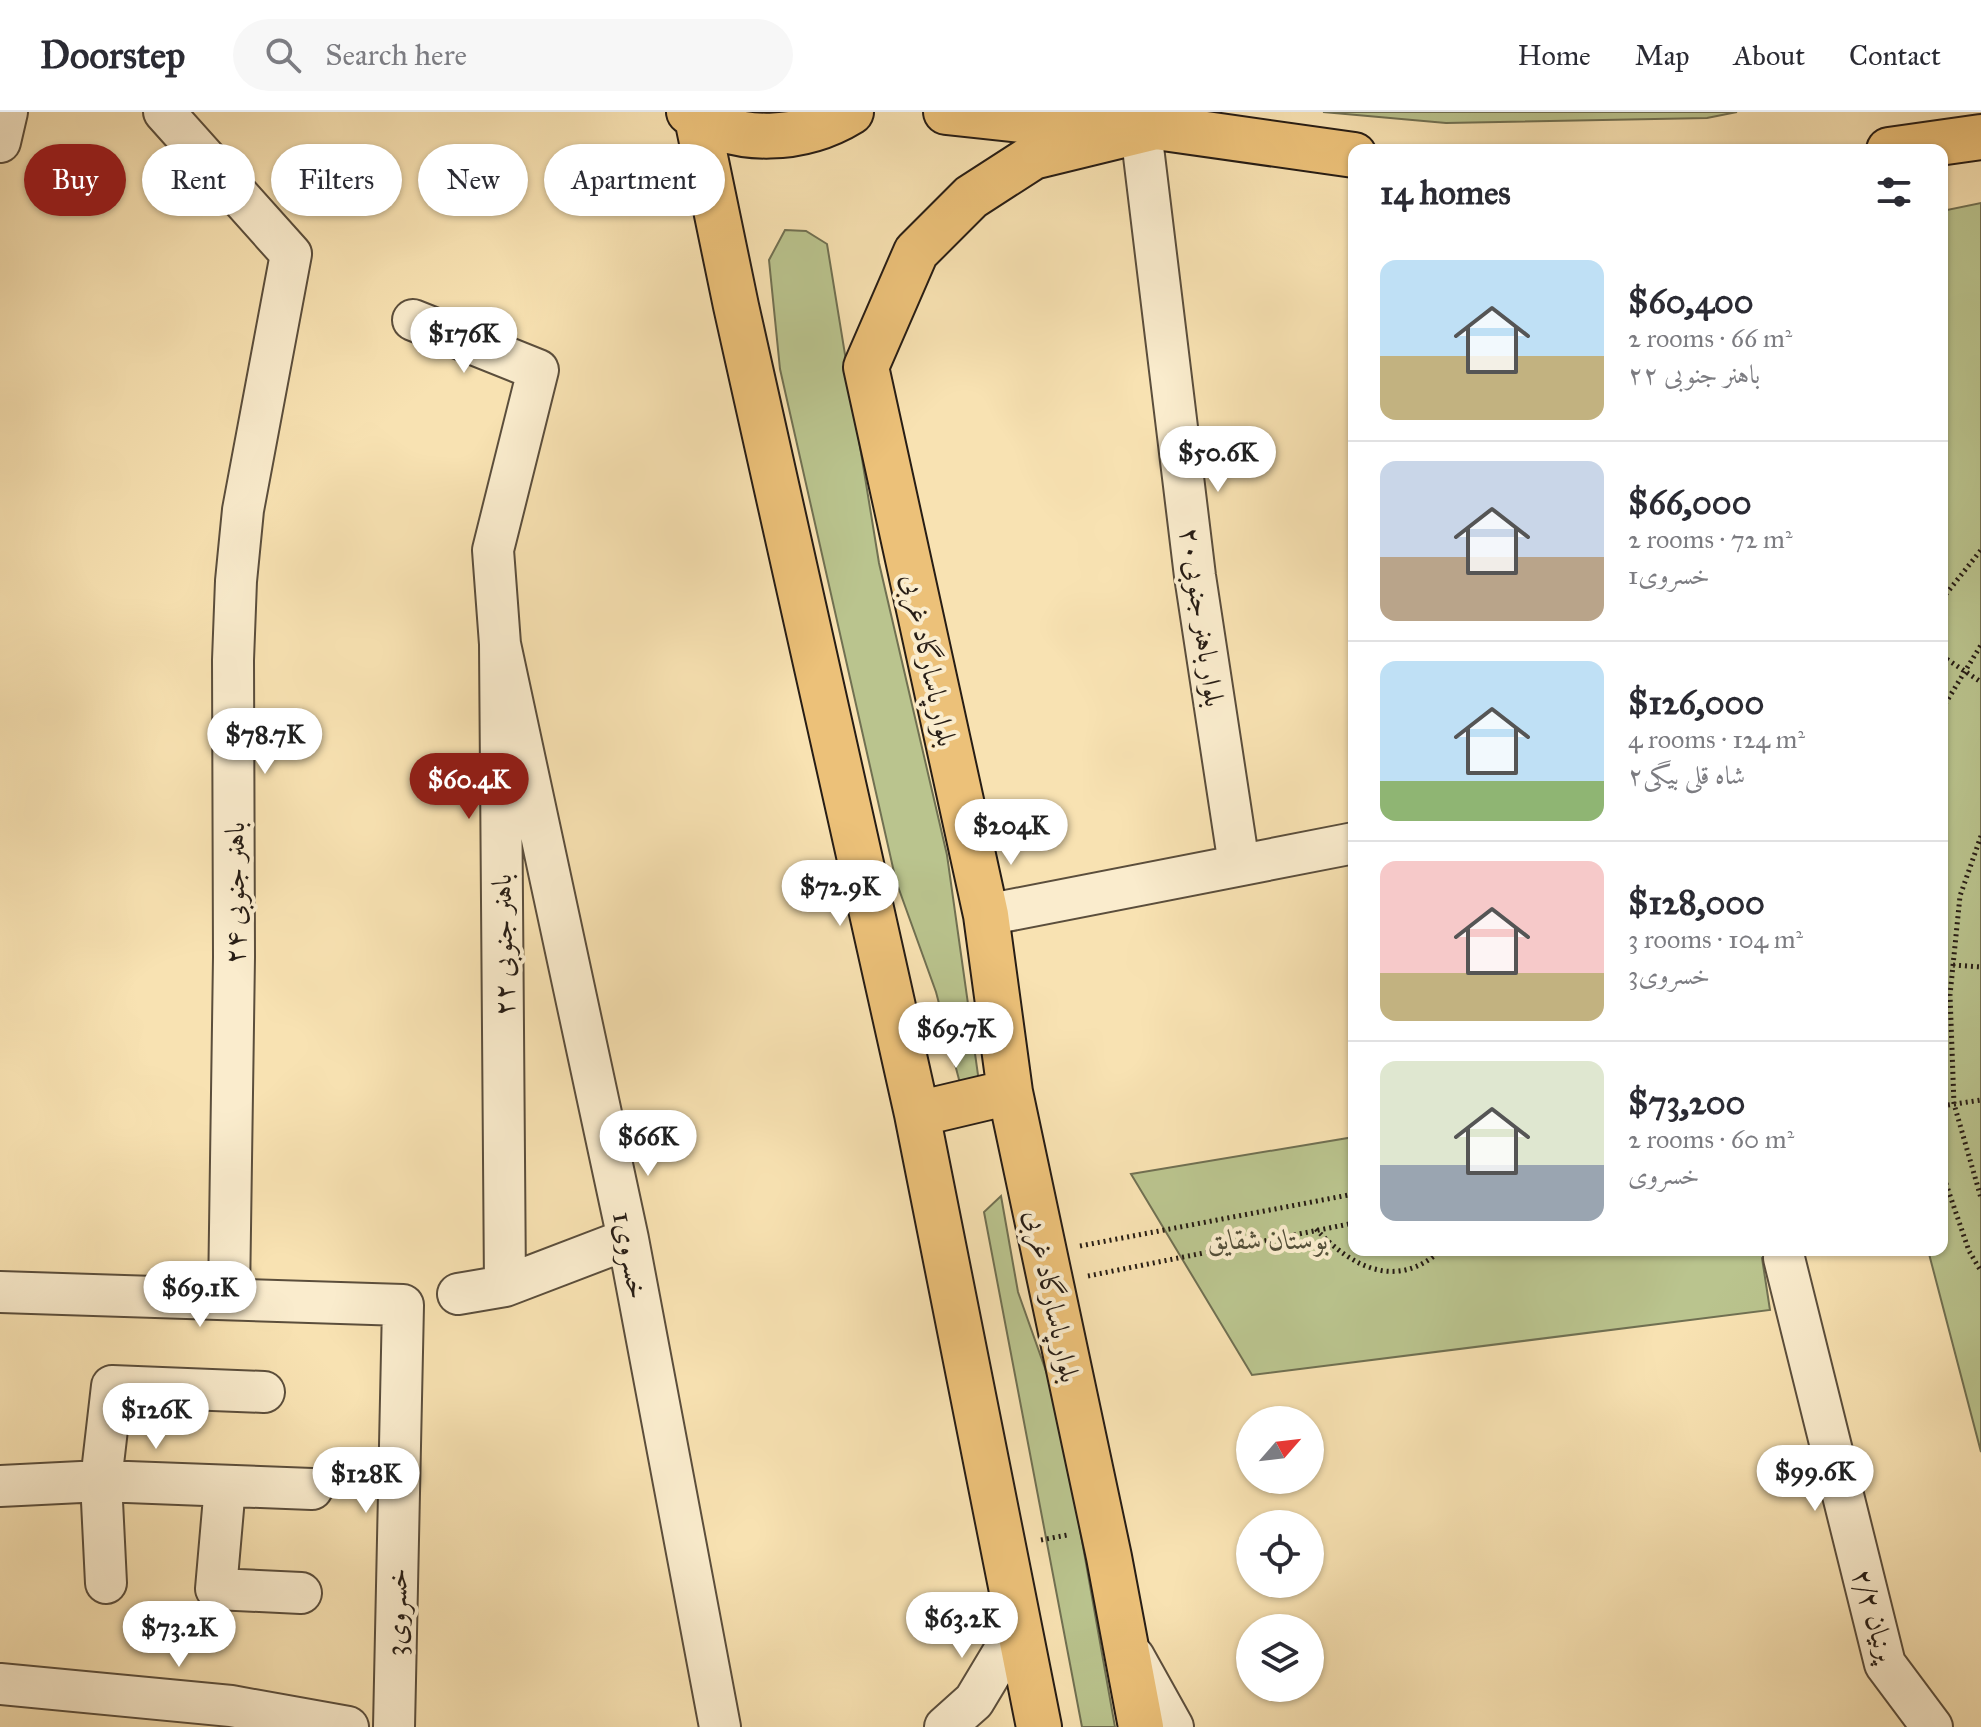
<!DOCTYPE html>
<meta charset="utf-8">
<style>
body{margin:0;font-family:"IM FELL Great Primer",Amiri,serif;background:#f7f7f7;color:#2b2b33;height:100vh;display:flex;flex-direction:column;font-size:30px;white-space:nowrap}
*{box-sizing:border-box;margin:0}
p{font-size:26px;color:#7c7c81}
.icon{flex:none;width:44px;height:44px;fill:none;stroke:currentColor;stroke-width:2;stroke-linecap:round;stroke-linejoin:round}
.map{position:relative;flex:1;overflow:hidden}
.panel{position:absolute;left:1348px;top:32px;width:600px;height:1112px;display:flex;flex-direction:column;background:#fff;border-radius:16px;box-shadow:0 2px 6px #0004}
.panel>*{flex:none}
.top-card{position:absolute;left:24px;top:32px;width:760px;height:72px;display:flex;gap:16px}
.needle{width:52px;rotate:62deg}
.buttons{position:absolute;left:1236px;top:1294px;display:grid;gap:16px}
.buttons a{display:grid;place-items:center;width:88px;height:88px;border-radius:50%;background:#fff;box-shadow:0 2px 6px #0004;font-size:40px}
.price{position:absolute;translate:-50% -68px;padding:0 18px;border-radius:28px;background:#fff;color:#222;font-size:26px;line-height:52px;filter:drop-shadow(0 2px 4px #0008)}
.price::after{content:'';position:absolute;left:50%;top:48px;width:24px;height:18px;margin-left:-12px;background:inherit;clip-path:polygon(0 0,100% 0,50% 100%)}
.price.active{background:#8f2418;color:#fff}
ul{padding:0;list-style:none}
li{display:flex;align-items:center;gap:24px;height:200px;padding:0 32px}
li+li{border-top:2px solid #e1e1e2}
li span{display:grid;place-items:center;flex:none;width:224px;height:160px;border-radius:16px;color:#555}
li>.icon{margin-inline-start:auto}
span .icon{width:96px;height:96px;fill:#fffc;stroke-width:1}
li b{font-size:34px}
h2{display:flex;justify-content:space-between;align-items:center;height:96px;padding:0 32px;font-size:34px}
.tag{padding:0 28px;border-radius:36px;background:#fff;box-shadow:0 2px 6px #0004;font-size:28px;line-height:72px}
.tag.active{background:#8f2418;color:#fff}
header{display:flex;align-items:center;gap:48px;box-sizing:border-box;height:112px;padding:0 40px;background:#fff;border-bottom:2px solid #e1e1e2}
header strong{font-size:38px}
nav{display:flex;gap:44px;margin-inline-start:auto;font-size:28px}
.search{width:560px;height:72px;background:#f7f7f7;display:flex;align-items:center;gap:20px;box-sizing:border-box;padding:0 28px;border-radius:44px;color:#7c7c81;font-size:30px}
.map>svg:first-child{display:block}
.green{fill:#bac48e;stroke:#707052;stroke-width:2}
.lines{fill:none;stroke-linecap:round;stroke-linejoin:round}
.minor-casing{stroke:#5b4e3c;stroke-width:44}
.major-casing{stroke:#271d15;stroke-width:48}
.path{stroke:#271d15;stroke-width:5;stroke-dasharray:2 4;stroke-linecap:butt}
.minor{stroke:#faeccd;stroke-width:40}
.major{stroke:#ecc179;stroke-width:44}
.labels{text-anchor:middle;stroke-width:8;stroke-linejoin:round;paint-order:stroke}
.street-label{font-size:28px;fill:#271d15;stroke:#faeccd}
.park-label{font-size:28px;font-style:italic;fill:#534f39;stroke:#faeccd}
</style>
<header>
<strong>Doorstep</strong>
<div class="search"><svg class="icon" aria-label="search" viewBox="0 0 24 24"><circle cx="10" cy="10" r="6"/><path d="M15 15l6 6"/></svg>Search here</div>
<nav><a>Home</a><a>Map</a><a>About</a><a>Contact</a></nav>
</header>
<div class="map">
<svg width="1981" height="1615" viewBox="0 0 1981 1615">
<rect width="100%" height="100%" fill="#f8e2b2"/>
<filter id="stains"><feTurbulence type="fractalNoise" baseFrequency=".0025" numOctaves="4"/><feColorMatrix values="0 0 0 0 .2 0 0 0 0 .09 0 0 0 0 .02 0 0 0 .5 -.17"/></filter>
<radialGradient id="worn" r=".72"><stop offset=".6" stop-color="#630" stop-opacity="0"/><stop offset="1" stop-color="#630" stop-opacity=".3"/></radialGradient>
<path class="green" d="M1323,0h414l-30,6 -261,5z
M1981,91v1249l-53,-202h14v-1039z
M785,118l21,1 21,13 52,319 68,292 33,234 -18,2 -26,-99 -40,-111 -116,-512 -11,-109z
M1354,1025v113h458l-50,8 8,52 -518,65 -121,-201z
M1001,1084l17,96 40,113 57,322h-33l-98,-515z"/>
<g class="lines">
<defs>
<path id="minor" d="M164,0l127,142 -48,256 -7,71 -3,79 1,297 -5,340
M1141,19l54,445 44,289
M0,30l7,-30
M413,208l125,50 -45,180 7,94 5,642
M500,532l128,595 92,488
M986,803l368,-72
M1784,1146l101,406 47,63
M0,1180l403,13 -9,422
M458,1182l47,-8 123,-47
M0,1374l101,-5 211,8
M225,1374l-9,103 85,4
M106,1471l-5,-102 11,-95 152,6
M1134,1545l39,70
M0,1572l231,22 117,21
M945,1615l29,-26 45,-75"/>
<path id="major" d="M689,0c47,34 115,29 162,0
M946,0l112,12 98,3 198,28
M697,6l39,188 181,808 122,613
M1889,38l92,-13
M917,1002l93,-22
M1141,1615l-32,-170 -99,-465 -24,-177 -120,-548 50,-115 55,-55 62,-40 123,-30"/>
</defs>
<use href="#minor" class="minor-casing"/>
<use href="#major" class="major-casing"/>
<path class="path" d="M1942,487l39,-49
M1942,524v2
M1942,544l39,26
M1942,597l39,-64
M1981,724l-21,60 -10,99 4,109 27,94
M1953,853l28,2
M1942,994l39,-6
M1942,1060l27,79 12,20
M1316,1117c35,38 81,62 125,21
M1080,1134l274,-52
M1088,1164l266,-53
M1041,1428l26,-5"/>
<use href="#minor" class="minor"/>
<use href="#major" class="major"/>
</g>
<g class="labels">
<g class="street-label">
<text transform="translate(1203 505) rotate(82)" y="10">بلوار باهنر جنوبی۲۰</text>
<text transform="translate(930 548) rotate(78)" y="10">بلوار پاسارگاد غربی</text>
<text transform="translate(234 781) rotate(-90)" y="10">۲۴ باهنر جنوبی</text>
<text transform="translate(502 833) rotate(-91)" y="10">۲۲ باهنر جنوبی</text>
<text transform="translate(631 1143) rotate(79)" y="10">خسروى1</text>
<text transform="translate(1053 1184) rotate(78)" y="10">بلوار پاسارگاد غربی</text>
<text transform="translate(396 1500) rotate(-89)" y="10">3خسروى</text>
<text transform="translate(1875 1503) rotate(74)" y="10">پرنیان ۲/۲</text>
</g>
<g class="park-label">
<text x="1268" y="1137">بوستان شقایق</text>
</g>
</g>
<rect width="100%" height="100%" filter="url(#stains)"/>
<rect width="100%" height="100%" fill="url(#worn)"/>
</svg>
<div class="buttons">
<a><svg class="needle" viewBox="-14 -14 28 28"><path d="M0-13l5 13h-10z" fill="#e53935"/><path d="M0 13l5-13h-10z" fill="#7c7c81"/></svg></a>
<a><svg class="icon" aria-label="locate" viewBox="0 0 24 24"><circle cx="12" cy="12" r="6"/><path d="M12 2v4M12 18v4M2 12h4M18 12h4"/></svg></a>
<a><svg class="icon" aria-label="layers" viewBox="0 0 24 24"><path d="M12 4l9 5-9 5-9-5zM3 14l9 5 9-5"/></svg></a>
</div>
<b class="price" style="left:464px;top:263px">$176K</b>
<b class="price" style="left:1218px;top:382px">$50.6K</b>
<b class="price" style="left:265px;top:664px">$78.7K</b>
<b class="price active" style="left:469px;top:709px">$60.4K</b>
<b class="price" style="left:1011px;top:755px">$204K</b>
<b class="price" style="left:840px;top:816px">$72.9K</b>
<b class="price" style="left:956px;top:958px">$69.7K</b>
<b class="price" style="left:648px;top:1066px">$66K</b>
<b class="price" style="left:200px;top:1217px">$69.1K</b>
<b class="price" style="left:156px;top:1339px">$126K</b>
<b class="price" style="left:1815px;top:1401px">$99.6K</b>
<b class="price" style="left:366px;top:1403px">$128K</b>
<b class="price" style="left:962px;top:1548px">$63.2K</b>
<b class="price" style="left:179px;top:1557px">$73.2K</b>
<div class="top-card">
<a class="tag active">Buy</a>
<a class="tag">Rent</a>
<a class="tag">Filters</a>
<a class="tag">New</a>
<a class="tag">Apartment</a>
</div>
<section class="panel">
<h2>14 homes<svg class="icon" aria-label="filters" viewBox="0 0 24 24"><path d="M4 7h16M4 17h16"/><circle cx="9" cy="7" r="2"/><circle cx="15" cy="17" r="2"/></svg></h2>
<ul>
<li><span style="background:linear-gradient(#bfe0f5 60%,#c2b280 0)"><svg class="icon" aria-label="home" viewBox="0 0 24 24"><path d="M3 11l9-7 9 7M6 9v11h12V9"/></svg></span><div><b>$60,400</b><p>2 rooms · 66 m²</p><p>۲۲ باهنر جنوبی</p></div></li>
<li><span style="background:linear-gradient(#c9d6e8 60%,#b9a48a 0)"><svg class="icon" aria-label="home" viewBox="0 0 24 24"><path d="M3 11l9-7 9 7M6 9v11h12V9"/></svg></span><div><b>$66,000</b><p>2 rooms · 72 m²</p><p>خسروى1</p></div></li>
<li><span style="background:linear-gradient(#bfe0f5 75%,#8fb573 0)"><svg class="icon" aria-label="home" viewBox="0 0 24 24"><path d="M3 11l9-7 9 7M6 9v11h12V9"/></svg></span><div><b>$126,000</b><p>4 rooms · 124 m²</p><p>شاه قلی بیگی۲</p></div></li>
<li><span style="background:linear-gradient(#f6c9c9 70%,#c2b280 0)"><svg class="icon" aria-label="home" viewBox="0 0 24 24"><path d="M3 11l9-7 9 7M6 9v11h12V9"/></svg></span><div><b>$128,000</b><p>3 rooms · 104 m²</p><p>3خسروى</p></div></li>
<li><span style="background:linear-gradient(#dfe7d0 65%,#9aa5b1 0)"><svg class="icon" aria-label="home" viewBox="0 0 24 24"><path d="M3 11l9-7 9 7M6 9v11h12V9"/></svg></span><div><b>$73,200</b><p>2 rooms · 60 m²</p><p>خسروى</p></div></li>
</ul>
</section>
</div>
